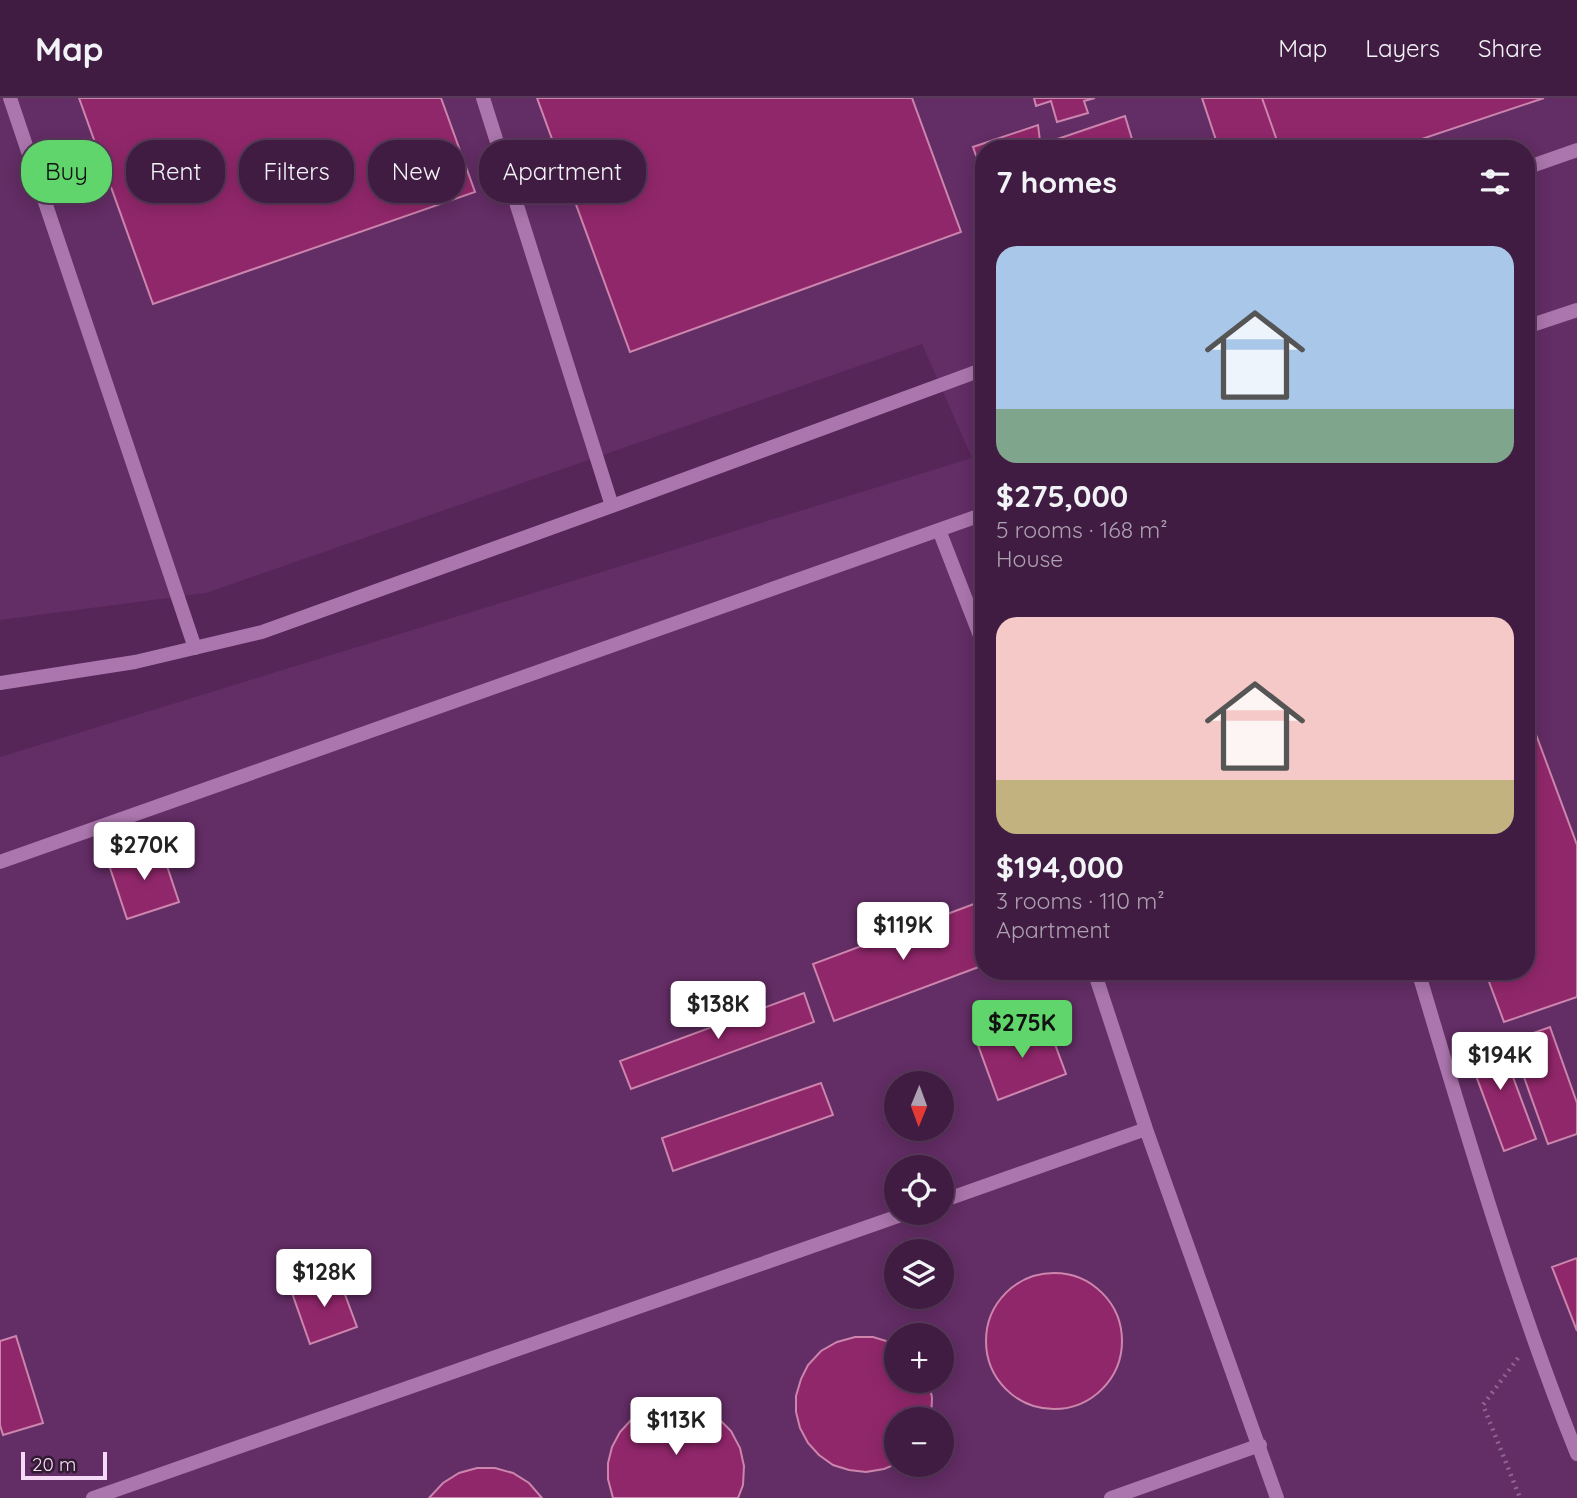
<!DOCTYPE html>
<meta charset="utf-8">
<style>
body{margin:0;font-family:Quicksand,sans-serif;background:#472549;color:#f1f3f6;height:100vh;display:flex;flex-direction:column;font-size:26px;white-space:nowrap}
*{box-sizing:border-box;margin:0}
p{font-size:23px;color:#aea1b2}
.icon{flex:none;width:38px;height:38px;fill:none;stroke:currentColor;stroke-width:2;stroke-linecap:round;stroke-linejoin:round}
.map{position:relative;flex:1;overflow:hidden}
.sheet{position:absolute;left:975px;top:42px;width:560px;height:840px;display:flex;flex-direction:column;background:#401c42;border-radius:28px;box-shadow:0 4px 18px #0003,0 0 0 2px #593a5b}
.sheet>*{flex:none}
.banner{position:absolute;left:21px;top:42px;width:665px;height:63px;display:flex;gap:14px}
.needle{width:46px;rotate:181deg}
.fabs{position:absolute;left:884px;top:973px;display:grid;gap:14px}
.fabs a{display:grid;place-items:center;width:70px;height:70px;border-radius:50%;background:#401c42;box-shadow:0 4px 18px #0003,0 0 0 2px #593a5b;font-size:35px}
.scale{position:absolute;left:21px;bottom:18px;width:86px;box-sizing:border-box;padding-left:7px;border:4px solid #f6d9f7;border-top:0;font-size:19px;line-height:24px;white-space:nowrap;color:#f6d9f7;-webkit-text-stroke:5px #2f1a30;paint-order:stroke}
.price{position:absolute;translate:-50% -60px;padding:0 16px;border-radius:7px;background:#fff;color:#222;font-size:23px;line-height:46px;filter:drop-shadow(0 2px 4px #0008)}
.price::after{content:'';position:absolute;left:50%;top:42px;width:21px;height:16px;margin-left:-10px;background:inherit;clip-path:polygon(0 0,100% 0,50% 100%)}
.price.on{background:#5fd56b;color:#111}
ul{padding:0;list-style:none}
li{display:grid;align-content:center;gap:14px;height:371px;padding:0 21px}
li span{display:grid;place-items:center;height:217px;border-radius:21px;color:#555}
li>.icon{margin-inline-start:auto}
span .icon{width:126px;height:126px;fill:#fffc;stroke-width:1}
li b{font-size:30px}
h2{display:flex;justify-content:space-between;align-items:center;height:84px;padding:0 21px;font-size:30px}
.tag{padding:0 24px;border-radius:28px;background:#401c42;box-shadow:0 4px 18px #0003,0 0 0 2px #593a5b;font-size:24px;line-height:63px}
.tag.on{background:#5fd56b;color:#111}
header{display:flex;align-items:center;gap:42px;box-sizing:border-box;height:98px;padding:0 35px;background:#401c42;border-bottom:2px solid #593a5b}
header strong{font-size:33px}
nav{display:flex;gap:38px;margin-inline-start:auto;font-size:24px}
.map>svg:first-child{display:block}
.built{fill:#632d65;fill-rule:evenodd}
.building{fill:#91276b;stroke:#cc85ad;stroke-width:2}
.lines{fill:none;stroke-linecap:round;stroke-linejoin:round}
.path{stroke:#8e6590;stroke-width:4.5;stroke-dasharray:2 5;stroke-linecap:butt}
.service{stroke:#ab76ad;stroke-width:14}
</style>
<header>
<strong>Map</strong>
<nav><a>Map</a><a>Layers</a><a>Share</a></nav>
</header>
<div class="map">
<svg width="1577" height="1400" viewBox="0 0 1577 1400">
<rect width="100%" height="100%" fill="#562658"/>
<path class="built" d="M0,0h1577v1400h-1577v-741l972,-299 -50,-114 -716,249 -206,27zM984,51h542v822h-542zM896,985h46v46h-46zM896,1069h46v46h-46zM896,1153h46v46h-46zM896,1237h46v46h-46zM896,1321h46v46h-46z"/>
<path class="building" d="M79,0h362l34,94 -322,112z
M537,0h375l49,134 -331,120z
M1034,0h61l-11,3 4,12 -31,9 -6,-21 -15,5z
M1202,0h60l18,51h-61z
M1262,0h282l-152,51h-112z
M1125,18l10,33h-94l-1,-4z
M1038,27l3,24h-57v30l-11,-32z
M1534,631l43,116v152l-73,25 -19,-51h41v-239z
M160,747l19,57 -52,17 -19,-57z
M982,803l2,64 -150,56 -21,-57z
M804,895l10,29 -183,67 -11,-28z
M1046,922l20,54 -68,26 -20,-55z
M1550,929l27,76v31l-29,10 -37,-103z
M1497,936l39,105 -32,12 -39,-105z
M821,985l12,32 -160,56 -11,-33z
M1577,1160v73l-25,-64z
M337,1175l20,54 -47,17 -19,-54z
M986 1243a68 68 0 1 1 136 0a68 68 0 1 1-136 0Z
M16,1238l27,87 -40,12 -3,-10v-84z
M855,1239h18l23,7v37h33l3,17 -1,21h-35v45l-12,5 -18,3 -17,-2 -16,-5 -14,-10 -11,-12 -8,-15 -4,-16v-16l5,-17 7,-14 13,-14 16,-9z
M666,1306l19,1 17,4 16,9 13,13 9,17 4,18 -1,19 -5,13h-125l-5,-19v-16l4,-16 8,-15 12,-13 16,-9z
M477,1370h18l18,5 16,10 13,15h-113l14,-15 16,-10z"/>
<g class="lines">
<path class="path" d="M1518,1260l-35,47 37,93"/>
<path class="service" d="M10,0l185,550
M483,0l129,408
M1526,70l51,-18
M1526,229l51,-17
M939,432l45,116
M0,585l135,-21 127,-30 350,-126 372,-137
M0,764l984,-348
M1094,873l52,158 131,369
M1418,873c49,163 96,326 159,483
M942,1103l204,-72
M93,1400l814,-285
M1111,1400l149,-53"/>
</g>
</svg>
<div class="fabs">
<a><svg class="needle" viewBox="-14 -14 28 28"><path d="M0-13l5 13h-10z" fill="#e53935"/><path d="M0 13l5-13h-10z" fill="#aea1b2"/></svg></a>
<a><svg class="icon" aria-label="locate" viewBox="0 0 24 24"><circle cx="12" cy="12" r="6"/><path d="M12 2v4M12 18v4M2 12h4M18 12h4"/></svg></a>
<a><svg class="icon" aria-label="layers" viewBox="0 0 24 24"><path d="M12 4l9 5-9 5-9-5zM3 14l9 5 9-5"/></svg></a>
<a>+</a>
<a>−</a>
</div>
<div class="scale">20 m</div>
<b class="price" style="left:144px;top:784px">$270K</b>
<b class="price" style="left:903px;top:864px">$119K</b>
<b class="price" style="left:718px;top:943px">$138K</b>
<b class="price on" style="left:1022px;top:962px">$275K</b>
<b class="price" style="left:1500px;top:994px">$194K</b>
<b class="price" style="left:324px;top:1211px">$128K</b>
<b class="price" style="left:676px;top:1359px">$113K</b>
<div class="banner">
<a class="tag on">Buy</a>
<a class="tag">Rent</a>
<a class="tag">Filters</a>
<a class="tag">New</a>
<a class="tag">Apartment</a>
</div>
<section class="sheet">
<h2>7 homes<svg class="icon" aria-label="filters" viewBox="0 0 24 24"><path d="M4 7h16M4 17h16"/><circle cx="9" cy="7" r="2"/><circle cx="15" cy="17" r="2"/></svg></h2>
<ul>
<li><span style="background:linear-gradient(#a9c7e8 75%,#7fa58c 0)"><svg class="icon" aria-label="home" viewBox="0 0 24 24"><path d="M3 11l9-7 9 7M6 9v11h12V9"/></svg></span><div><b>$275,000</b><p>5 rooms · 168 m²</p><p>House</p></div></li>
<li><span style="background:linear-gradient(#f6c9c9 75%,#c2b280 0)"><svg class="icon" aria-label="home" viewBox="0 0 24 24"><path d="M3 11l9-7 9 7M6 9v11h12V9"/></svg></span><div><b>$194,000</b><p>3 rooms · 110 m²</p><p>Apartment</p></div></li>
</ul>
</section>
</div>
